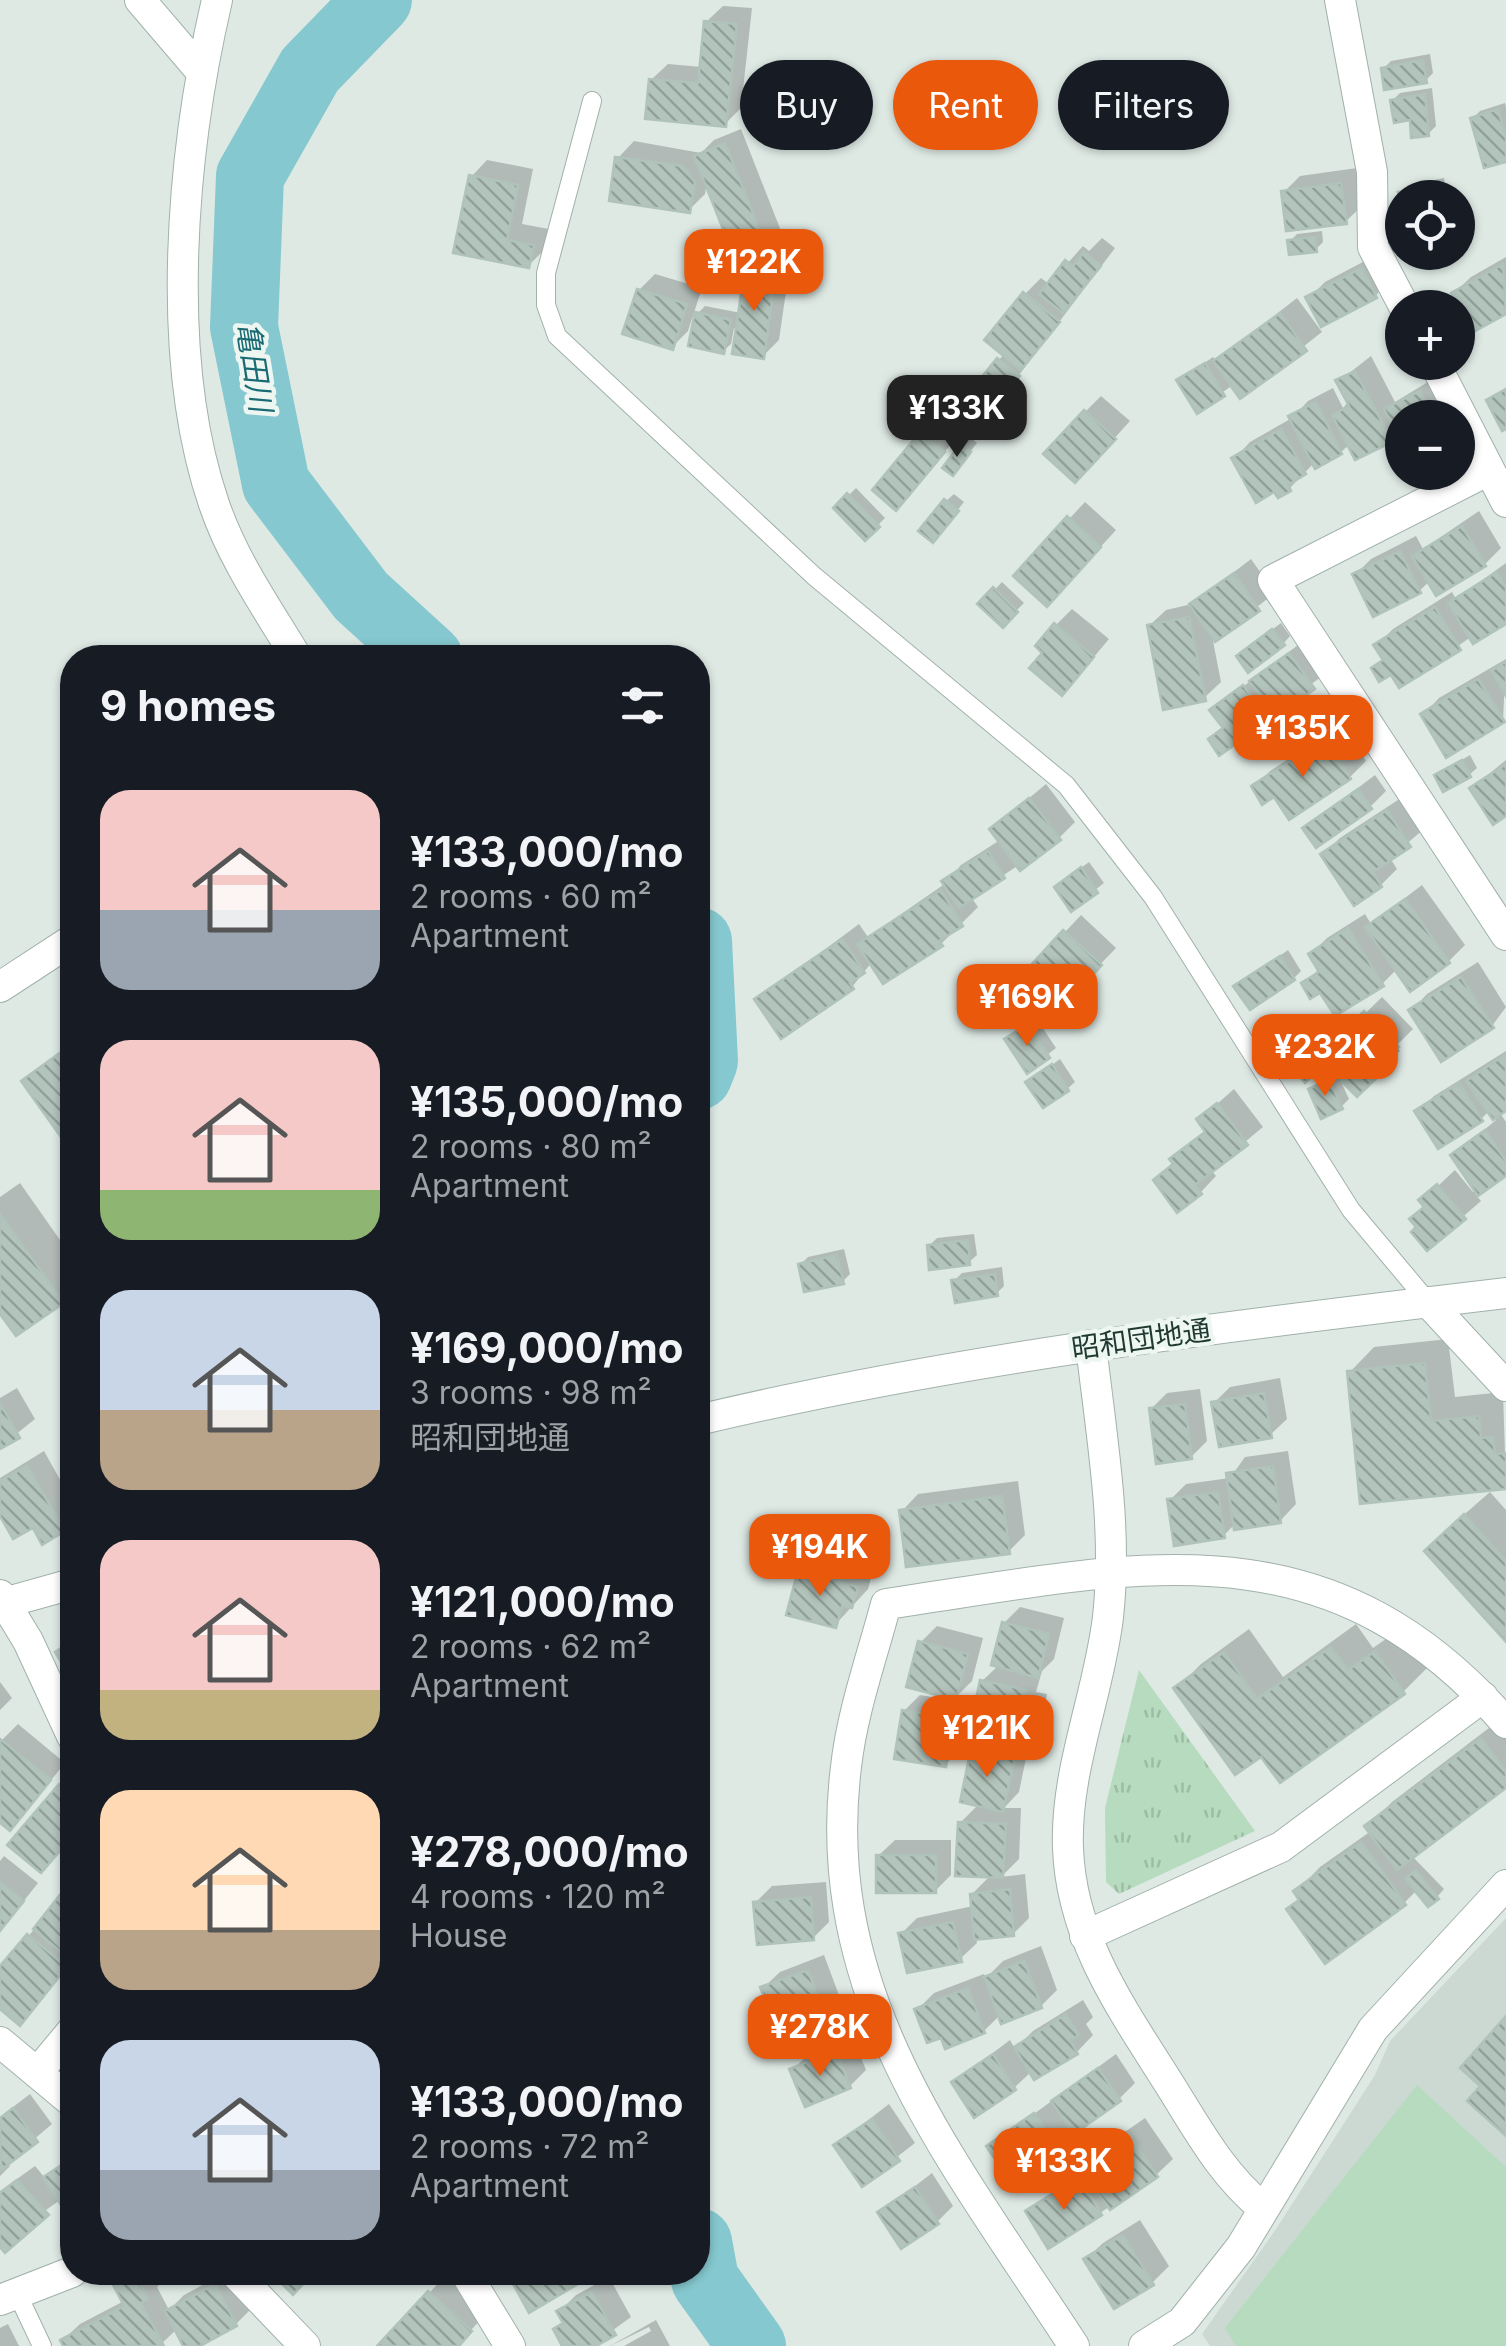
<!DOCTYPE html>
<meta charset="utf-8">
<style>
body{margin:0;font-family:Inter,"Noto Sans JP",sans-serif;background:#242831;color:#f1f3f6;height:100vh;display:flex;flex-direction:column;font-size:38px;white-space:nowrap}
*{box-sizing:border-box;margin:0}
p{font-size:32px;color:#9ea1a6}
.icon{flex:none;width:55px;height:55px;fill:none;stroke:currentColor;stroke-width:2;stroke-linecap:round;stroke-linejoin:round}
.map{position:relative;flex:1;overflow:hidden}
.details{position:absolute;left:60px;top:645px;width:650px;height:1640px;display:flex;flex-direction:column;background:#171b24;border-radius:40px;box-shadow:0 2px 8px #0004}
.details>*{flex:none}
.top-card{position:absolute;left:740px;top:60px;width:615px;height:90px;display:flex;gap:20px}
.tools{position:absolute;left:1385px;top:180px;display:grid;gap:20px}
.tools a{display:grid;place-items:center;width:90px;height:90px;border-radius:50%;background:#171b24;box-shadow:0 2px 8px #0004;font-size:50px}
.price{position:absolute;translate:-50% -85px;padding:0 22px;border-radius:20px;background:#ea580c;color:#fff;font-size:32px;line-height:65px;filter:drop-shadow(0 2px 5px #0008)}
.price::after{content:'';position:absolute;left:50%;top:60px;width:30px;height:22px;margin-left:-15px;background:inherit;clip-path:polygon(0 0,100% 0,50% 100%)}
.price.current{background:#222;color:#fff}
ul{padding:0;list-style:none}
li{display:flex;align-items:center;gap:30px;height:250px;padding:0 40px}
li span{display:grid;place-items:center;flex:none;width:280px;height:200px;border-radius:30px;color:#555}
li>.icon{margin-inline-start:auto}
span .icon{width:120px;height:120px;fill:#fffc;stroke-width:1}
li b{font-size:42px}
h2{display:flex;justify-content:space-between;align-items:center;height:120px;padding:0 40px;font-size:42px}
.tag{padding:0 35px;border-radius:45px;background:#171b24;box-shadow:0 2px 8px #0004;font-size:35px;line-height:90px}
.tag.current{background:#ea580c;color:#fff}
.map>svg:first-child{display:block}
.built{fill:#ccd9d2}
.grass{fill:url(#grass-tufts)}
.garden{fill:#b6dbbe}
.shadow{fill:#0003}
.lines{fill:none;stroke-linecap:round;stroke-linejoin:round}
.river{stroke:#85c8cf;stroke-width:68}
.building{fill:url(#building-back-hatch);stroke:#b0c3ba;stroke-width:2.5}
.service-casing{stroke:#a1b1ab;stroke-width:20}
.minor-casing{stroke:#a1b1ab;stroke-width:32}
.tertiary-casing{stroke:#a1b1ab;stroke-width:32}
.service{stroke:#fff;stroke-width:18}
.minor{stroke:#fff;stroke-width:30}
.tertiary{stroke:#fff;stroke-width:30}
.labels{text-anchor:middle;stroke-width:9;stroke-linejoin:round;paint-order:stroke}
.street-label{font-size:28px;fill:#1f3931;stroke:#eef6f2}
.water-label{font-size:30px;font-style:italic;fill:#1a6a74;stroke:#eef6f2}
</style>
<div class="map">
<svg width="1506" height="2346" viewBox="0 0 1506 2346">
<defs>
<pattern id="grass-tufts" width="24" height="20" patternUnits="userSpaceOnUse" patternTransform="scale(2.5)"><rect width="24" height="20" fill="#b6dbbe"/><path d="M3 7l-1-3M5 7V3M7 7l1-3M15 17l-1-3M17 17v-4M19 17l1-3" fill="none" stroke="#9cbda4"/></pattern>
<pattern id="building-back-hatch" width="6" height="6" patternUnits="userSpaceOnUse" patternTransform="scale(2.5)"><rect width="6" height="6" fill="#b3c4bc"/><path d="M-1 5l2 2M0 0l6 6M5-1l2 2" fill="none" stroke="#91a099"/></pattern>
</defs>
<rect width="100%" height="100%" fill="#dee9e4"/>
<path class="built" d="M1506,1918v428h-296l-8,-12 74,-105 99,-154 15,-34z"/>
<path class="grass" d="M1139,1670l116,161 -136,63 -13,-12 -1,-74z"/>
<path class="garden" d="M1417,2085l89,82v179h-270l-11,-18z"/>
<path class="shadow" d="M723,6l29,2 -11,100 -16,16 -74,-44 17,-16 34,3 4,-45z
M1430,54l3,19 -7,7 -43,-11 8,-8z
M1432,88l4,38 -8,8 -36,-33 8,-8z
M1505,103l1,4v53l-33,-42 7,-7z
M741,129l40,102 -16,16 -58,-65 -2,12 -16,16 -71,-52 16,-17 67,12 13,-13z
M487,160l46,9 -11,55 27,5 -4,20 -16,16 -73,-14 15,-74z
M1357,168l5,38 -17,16 -61,-30 16,-16z
M1444,178l3,20h-45v5l-1,-10 7,-8z
M1322,231l1,11 -7,7 -26,-8 7,-7z
M1102,238l13,10 -105,139 -27,-8 21,-25 21,-60 16,-16 8,6 34,-38 6,5z
M764,253l27,4 -12,83 -16,16 -29,-28 -3,16 -8,7 -29,-34 11,-11 36,7 6,-44z
M1378,254l13,26 -16,16 -66,2 16,-16z
M1506,257v55l-46,25 -2,-29h-8l8,-9 -4,-6 17,-16z
M655,274l47,14 -14,43 -16,16 -33,-57z
M1297,298l25,34 -81,63 -8,-10 -36,25 -17,-30 33,-23 3,4z
M1371,356l24,46 41,-25 21,41h-55v22l-4,-8 -8,8 -40,4 -9,8 -26,10 -26,27 -55,-30 16,-17 42,-24 16,-17 25,-13 10,20 6,-7 -10,-20z
M1101,396l29,25 -39,43 -6,-52z
M938,418l21,17 -63,73 26,-74z
M970,437l7,6 -17,22 2,-20z
M856,488l29,30 -20,20 -29,-30z
M954,494l10,8 -24,30 6,-31z
M1085,502l31,28 -53,58 -47,-12z
M1479,511l22,37 -16,16 -48,29 -7,-12 -11,10 -64,-16 16,-16 45,-23 7,13z
M1251,559l24,34 -62,48 8,41 -17,16 -55,-72 17,-16 26,-6z
M1506,563v58l-35,16 -71,48 -8,-13 -18,-3 10,-11 -7,-13 16,-16 59,-37 4,7z
M1002,582l22,21 -21,21 -22,-20z
M1072,609l37,30 -31,37 -32,-24 10,-27z
M1281,623l9,13 -7,8 -37,5z
M1306,639l23,32 -109,81 -9,-12 13,-14 -12,-16z
M1506,659l-3,61 -80,-5 16,-17z
M1342,724l24,37 -16,16 -96,10 16,-16z
M1470,755l7,13 -8,7h-32z
M1506,760v53l-34,-25z
M1375,775l11,16 -16,16 -65,21z
M1046,784l29,38 -16,16 -88,59 7,10 -37,37 -69,18 -20,25 -95,13 102,-76 9,13 78,-54 15,-18 39,-25 -8,-11z
M1404,796l21,32 -35,30 7,11 -16,16 -58,-31 17,-16z
M1089,862l15,21 -32,25 -7,-28z
M1422,885l43,60 -16,16 -52,8 -15,15 -61,5 -17,-5 16,-16 -9,-14 16,-16 38,-24 6,10z
M1081,915l35,33 -30,31 -5,-5 -59,4z
M1288,950l13,21 -7,7 -57,8z
M1478,962l28,45 -14,19 -81,-15 16,-17z
M1382,997l31,32 -17,17 4,5 -43,42 -19,-18 11,24 -8,8 -30,-17 26,-16 -16,-17z
M1036,1018l20,30 -28,22 -20,-31z
M72,1042v87l-9,7 -39,-54z
M1306,1049l15,16 -16,15 -14,-17z
M1506,1051v57l-6,5 6,9v51l-31,21 6,7 -54,47 -1,-42 -4,-5 33,-31 18,22 3,-2 -23,-34 43,-36 -7,-9 -8,8 -63,-7 16,-16z
M1060,1059l15,23 -8,7 -38,-7z
M1234,1089l29,38 -52,43 5,6 -16,17 -44,-13 50,-50 -7,-10z
M20,1183l52,74v33l-10,11 -62,9v-113z
M974,1234l3,21 -8,7 -40,-16 8,-8z
M844,1249l6,25 -7,7 -42,-17 7,-7z
M1002,1267l2,19 -7,7 -43,-12 8,-8z
M1448,1339l7,58 48,-5 3,94 -156,-114 24,-25z
M1280,1378l7,41 -17,16 -56,-32 16,-16z
M17,1388l18,31 -35,28v-49z
M1200,1389l7,52 -16,16 -40,-48 16,-16z
M44,1451l28,50v19l-9,9 -29,-4 -34,-14v-33z
M1288,1451l8,53 -16,17 -44,2 -13,13 -53,-36 16,-16 44,-6 15,-21z
M1018,1481l7,54 -16,16 -107,-40 16,-17z
M1490,1492l16,18v129l-55,-113z
M816,1555l57,16 -5,18 -33,36 -35,-54z
M1020,1607l44,11 -10,41 -12,12 -6,21 11,2 -7,35 -10,10 -11,53 -15,16h17l-2,51 -18,18 24,-3 4,44 -16,16 -37,4 1,5 -17,16 -59,-25 16,-16 56,-12 -1,-12 19,-19 -31,-52 19,-19 -6,-55 11,-11 -2,-57 17,-16 5,-42z
M1356,1624l17,24 27,-19 28,38 -25,25 -142,61 -84,-65 24,-24 48,-35 34,48z
M937,1626l46,12 -11,43 -19,19 16,3 -8,45 -16,17 -41,-54 16,-16 30,5 -30,-57z
M0,1682l12,16 -12,12z
M1506,1715v69l-94,72 32,33 -7,8 -20,-7 -13,13 -115,6 12,-11 -5,-6 24,-25 51,-36 -3,-5 24,-24z
M18,1724l47,39 -40,49 -25,8v-78z
M72,1774v62l-15,18 -46,-10z
M895,1840h56v35l-16,16 -57,-35z
M4,1856l34,27 -38,48v-70z
M826,1882l3,40 -16,16 -57,-36 16,-16z
M72,1884v77l-52,61 -20,-16v-36z
M1041,1946l16,44 -16,16 -40,8 -17,17 -42,4 -25,-25 17,-17 50,-19 2,4 17,-17z
M824,1955l16,43 -16,16 -61,-26 17,-16z
M1083,2000l10,17 -7,7 7,11 -16,17 -42,25 -3,-6 -18,17 -60,-6 56,-42 5,9 18,-18z
M852,2036l14,34 -16,16 -58,-16 17,-16z
M1116,2054l19,29 -16,16 -48,27 -17,17 -64,3z
M30,2094l22,30 -45,38 3,4 -10,10v-59z
M889,2104l26,39 -53,41 -26,-39z
M1145,2118l28,41 -17,16 -56,38 -72,-1 57,-42 -2,-4 16,-16z
M72,2155v64l-12,-19 -60,43v-52l35,-25 10,12z
M932,2173l21,33 -16,16 -57,-9z
M1140,2220l29,46 -17,17 -66,-24 17,-16z
M123,2272h36l4,9 -6,6 12,23 15,-15 43,-23 25,36 -16,16 -42,22h-8l-9,-17 -18,17h-93l-3,-6 17,-16 44,-23 -10,-19z
M445,2276l41,38 -30,32h-76z
M609,2277l22,40 -40,29h-26l-9,-17 8,-8 -5,-9 17,-17z
M656,2320l14,26h-46l27,-15 -2,-4 -39,19z
M8,2324l11,22h-19v-18z"/>
<g class="lines">
<path class="river" d="M378,0l-68,70 -60,106 -6,151 32,157 85,112 68,62
M698,941l6,120 -6,15
M698,2242l7,38 47,66"/>
</g>
<path class="building" d="M704,21l33,3 -11,103 -81,-8 4,-40 49,4z
M1423,60l4,23 -43,7 -3,-22z
M1425,94l4,42 -18,2 -1,-18 -16,3 -4,-23z
M1498,109l8,29v24l-22,6 -14,-50z
M725,143l42,106 -31,13 -42,-106z
M615,157l68,9 12,16 -5,31 -81,-12z
M469,175l49,10 -11,55 27,5 -5,23 -76,-15z
M1341,183l6,41 -61,7 -5,-40z
M1437,184l2,14h-37v18l-4,-24z
M1315,237l2,15 -28,3 -2,-15z
M1084,252l17,14 -38,47 -24,-19 26,-34 8,6z
M1503,264l3,50 -47,26 -1,-32h-9l8,-5 -6,-10z
M745,268l31,4 -12,87 -32,-5z
M1362,268l15,30 -56,29 -16,-30z
M637,289l50,15 -14,46 -51,-16z
M1023,292l37,30 -39,48 -37,-30z
M695,312l36,8 -7,34 -36,-8z
M1280,313l27,38 -67,48 -27,-38z
M997,358l23,18 -18,21 -22,-18z
M1205,363l20,33 -28,18 -21,-34z
M1355,371l37,71 -37,18 -23,-45 17,-9 -14,-26z
M1506,389v40l-4,2 -16,-31z
M1420,391l13,27h-31v27l-18,-36z
M1316,402l26,52 -27,15 -27,-53z
M1084,410l32,29 -41,44 -32,-29z
M1281,429l25,45 -18,11 3,6 -13,7 -4,-6 -18,11 -25,-45z
M920,432l25,20 -49,59 -24,-21z
M961,443l10,9 -18,24 -11,-8z
M847,493l33,34 -15,14 -32,-33z
M944,499l15,12 -26,32 -15,-12z
M1067,516l34,31 -54,60 -34,-31z
M1462,526l24,40 -50,30 -24,-40z
M1400,551l21,42 -48,24 -21,-43z
M1497,572l9,15v37l-33,20 -25,-41z
M1234,573l26,38 -45,31 -26,-38z
M993,587l25,25 -15,16 -26,-24z
M1435,607l26,43 -62,38 -8,-13 -12,7 -8,-14 12,-8 -10,-15z
M1189,617l17,84 -43,9 -16,-85z
M1054,623l40,34 -32,39 -33,-28 13,-15 -7,-7z
M1272,629l13,16 -37,28 -12,-17z
M1289,653l26,36 -40,28 -26,-36z
M1506,661v35l-15,-25z
M1478,679l27,43 -59,36 -26,-44z
M1243,685l25,36 -49,35 -11,-17 15,-11 -14,-18z
M1325,738l26,41 -62,41 -15,-23 -12,8 -11,-19z
M1462,760l9,17 -28,15 -9,-17z
M1506,764v52l-13,9 -24,-37z
M1358,789l14,20 -56,39 -14,-20z
M1029,798l32,42 -41,31 -31,-42z
M1387,810l24,37 -38,25 9,15 -28,19 -34,-52z
M988,851l17,27 -46,30 -18,-27z
M1081,867l17,26 -27,19 -17,-25z
M941,890l22,36 -24,15 4,5 -60,38 -26,-40z
M1405,899l45,64 -40,29 -45,-65z
M1348,928l36,58 -49,30 -15,-23 -10,6 -9,-16 18,-11 -11,-18z
M1063,930l39,35 -16,17 -6,-5 -29,31 -32,-30z
M842,939l23,34 -15,10 4,6 -73,50 -27,-40z
M1280,956l15,24 -45,30 -17,-24z
M1461,977l33,51 -53,34 -33,-52z
M1364,1011l35,36 -18,17 5,5 -29,28 -40,-40z
M1028,1024l22,34 -23,16 -23,-35z
M72,1044v88l-9,8 -42,-59z
M1506,1054v57l-13,9 -27,-39z
M1298,1055l17,19 -10,9 -17,-20z
M1052,1064l17,27 -26,17 -18,-26z
M1329,1080l14,29 -22,10 -13,-30z
M1459,1083l24,38 -45,28 -24,-38z
M1217,1103l31,42 -53,40 7,9 -25,19 -24,-33 20,-16 -4,-5 36,-27 -9,-13z
M1485,1130l21,31v15l-28,20 -28,-41z
M1437,1184l29,35 -39,32 -16,-19 5,-5 -7,-8 15,-12 -6,-7z
M0,1214l64,89 -48,33 -16,-22z
M968,1240l2,25 -41,5 -2,-25z
M837,1255l7,29 -40,8 -6,-28z
M995,1274l3,22 -43,7 -4,-23z
M1425,1363l6,58 48,-5 2,22 12,-1 2,17 11,-1v36l-146,15 -13,-133z
M1264,1393l8,45 -53,9 -8,-45z
M0,1403l20,35 -20,11z
M1185,1404l7,55 -36,5 -7,-56z
M27,1466l38,65 -23,14 -9,-17 -20,11 -13,-23v-35z
M1273,1466l8,57 -47,7 -8,-57z
M1218,1492l7,46 -51,8 -7,-47z
M1002,1496l8,58 -104,13 -7,-57z
M1464,1514l42,47v81l-82,-91z
M798,1570l60,17 -6,21 -10,-2 -6,22 -50,-13z
M1002,1622l47,12 -11,44 -47,-13z
M72,1641v40l-17,-29z
M918,1641l50,13 -12,46 -50,-13z
M1331,1647l17,23 27,-19 30,43 -125,89 -19,-26 -26,18 -62,-87 51,-36 33,47z
M980,1680l46,10 -4,18 10,2 -8,38 -56,-11z
M902,1710l52,9 -8,48 -52,-8z
M1481,1738l25,33v17l-109,82 -33,-44z
M0,1739l51,41 -41,51 -10,-8z
M971,1748l44,9 -12,55 -43,-10z
M59,1784l13,11v42l-31,36 -34,-28z
M958,1822l48,2 -3,54 -48,-2z
M1361,1842l45,63 -81,59 -39,-55 13,-9 -6,-9z
M876,1855h60v38h-60z
M1416,1870l23,29 -11,8 -23,-28z
M0,1882l24,19 -24,30z
M66,1887l6,5v69l-39,-32z
M1010,1889l4,47 -40,4 -4,-46z
M811,1897l3,43 -57,5 -4,-43z
M953,1922l9,40 -55,11 -9,-40z
M27,1934l40,33 -47,59 -20,-17v-43z
M1024,1961l18,47 -41,16 -17,-47z
M808,1970l17,46 -47,18 -18,-47z
M968,1988l17,45 -40,16 -4,-11 -14,5 -13,-34z
M1066,2014l13,21 -9,5 8,14 -44,26 -20,-33z
M1506,2016v120l-39,-35 13,-15 -20,-18z
M836,2051l15,37 -46,19 -16,-38z
M993,2054l23,36 -42,28 -23,-36z
M1098,2068l23,33 -47,33 -23,-33z
M13,2108l25,34 -37,28 -1,-52z
M1034,2113l22,32 -48,33 -22,-32z
M872,2119l28,42 -38,26 -29,-42z
M1128,2133l30,44 -48,33 -31,-44z
M72,2158v64l-29,-45z
M1079,2177l23,38 -54,34 -23,-38z
M17,2180l32,35 -44,38 -5,-6v-54z
M915,2187l24,37 -38,25 -24,-37z
M1123,2235l31,50 -40,24 -31,-50z
M127,2272h7l14,27 -7,4 23,43h-101l-3,-6 64,-34 -13,-25z
M270,2272h44l-21,23z
M578,2272l5,9 -54,32 -22,-40z
M215,2284l22,42 -37,20h-17l-18,-35z
M428,2291l44,40 -13,15h-82z
M592,2292l24,43 -20,11h-34l-9,-17 10,-6 -7,-12z"/>
<g class="lines">
<defs>
<path id="service" d="M592,101l-46,172v32l11,31 257,240 252,209 87,112 198,313 77,92
M17,2293l25,53"/>
<path id="minor" d="M140,0l59,69
M217,0c-35,151 -54,355 -3,504 19,56 53,104 83,154
M1340,0l32,172 1,75 32,61
M1434,362l72,140
M1489,470l-216,110 233,355
M0,987l72,-47
M1428,1302l78,84
M1091,1345c10,90 27,181 17,272 -9,77 -43,153 -40,231 3,90 54,161 100,234 29,46 53,92 95,126
M0,1595l28,46 44,95
M1085,1936l196,-89 202,-150
M0,2042l72,60
M37,2073l35,-42
M234,2272l71,74
M465,2272l45,74
M0,2300l72,-28
M1074,2346c-118,-182 -257,-347 -228,-579 6,-55 26,-110 40,-163 243,-35 437,-91 620,119
M1144,2346l38,-24 59,-75 132,-218 133,-144"/>
<path id="tertiary" d="M698,1420c265,-63 537,-95 808,-127
M0,1604l72,-20"/>
</defs>
<use href="#service" class="service-casing"/>
<use href="#minor" class="minor-casing"/>
<use href="#tertiary" class="tertiary-casing"/>
<use href="#service" class="service"/>
<use href="#minor" class="minor"/>
<use href="#tertiary" class="tertiary"/>
</g>
<g class="labels">
<g class="street-label">
<text transform="translate(1141 1339) rotate(-8)" y="10">昭和団地通</text>
</g>
<g class="water-label">
<text transform="translate(254 367) rotate(81)" y="10">亀田川</text>
</g>
</g>
</svg>
<div class="tools">
<a><svg class="icon" aria-label="locate" viewBox="0 0 24 24"><circle cx="12" cy="12" r="6"/><path d="M12 2v4M12 18v4M2 12h4M18 12h4"/></svg></a>
<a>+</a>
<a>−</a>
</div>
<b class="price" style="left:754px;top:314px">¥122K</b>
<b class="price current" style="left:957px;top:460px">¥133K</b>
<b class="price" style="left:1303px;top:780px">¥135K</b>
<b class="price" style="left:1027px;top:1049px">¥169K</b>
<b class="price" style="left:1325px;top:1099px">¥232K</b>
<b class="price" style="left:820px;top:1599px">¥194K</b>
<b class="price" style="left:987px;top:1780px">¥121K</b>
<b class="price" style="left:820px;top:2079px">¥278K</b>
<b class="price" style="left:1064px;top:2213px">¥133K</b>
<div class="top-card">
<a class="tag">Buy</a>
<a class="tag current">Rent</a>
<a class="tag">Filters</a>
</div>
<section class="details">
<h2>9 homes<svg class="icon" aria-label="filters" viewBox="0 0 24 24"><path d="M4 7h16M4 17h16"/><circle cx="9" cy="7" r="2"/><circle cx="15" cy="17" r="2"/></svg></h2>
<ul>
<li><span style="background:linear-gradient(#f6c9c9 60%,#9aa5b1 0)"><svg class="icon" aria-label="home" viewBox="0 0 24 24"><path d="M3 11l9-7 9 7M6 9v11h12V9"/></svg></span><div><b>¥133,000/mo</b><p>2 rooms · 60 m²</p><p>Apartment</p></div></li>
<li><span style="background:linear-gradient(#f6c9c9 75%,#8fb573 0)"><svg class="icon" aria-label="home" viewBox="0 0 24 24"><path d="M3 11l9-7 9 7M6 9v11h12V9"/></svg></span><div><b>¥135,000/mo</b><p>2 rooms · 80 m²</p><p>Apartment</p></div></li>
<li><span style="background:linear-gradient(#c9d6e8 60%,#b9a48a 0)"><svg class="icon" aria-label="home" viewBox="0 0 24 24"><path d="M3 11l9-7 9 7M6 9v11h12V9"/></svg></span><div><b>¥169,000/mo</b><p>3 rooms · 98 m²</p><p>昭和団地通</p></div></li>
<li><span style="background:linear-gradient(#f6c9c9 75%,#c2b280 0)"><svg class="icon" aria-label="home" viewBox="0 0 24 24"><path d="M3 11l9-7 9 7M6 9v11h12V9"/></svg></span><div><b>¥121,000/mo</b><p>2 rooms · 62 m²</p><p>Apartment</p></div></li>
<li><span style="background:linear-gradient(#ffd9b3 70%,#b9a48a 0)"><svg class="icon" aria-label="home" viewBox="0 0 24 24"><path d="M3 11l9-7 9 7M6 9v11h12V9"/></svg></span><div><b>¥278,000/mo</b><p>4 rooms · 120 m²</p><p>House</p></div></li>
<li><span style="background:linear-gradient(#c9d6e8 65%,#9aa5b1 0)"><svg class="icon" aria-label="home" viewBox="0 0 24 24"><path d="M3 11l9-7 9 7M6 9v11h12V9"/></svg></span><div><b>¥133,000/mo</b><p>2 rooms · 72 m²</p><p>Apartment</p></div></li>
</ul>
</section>
</div>
